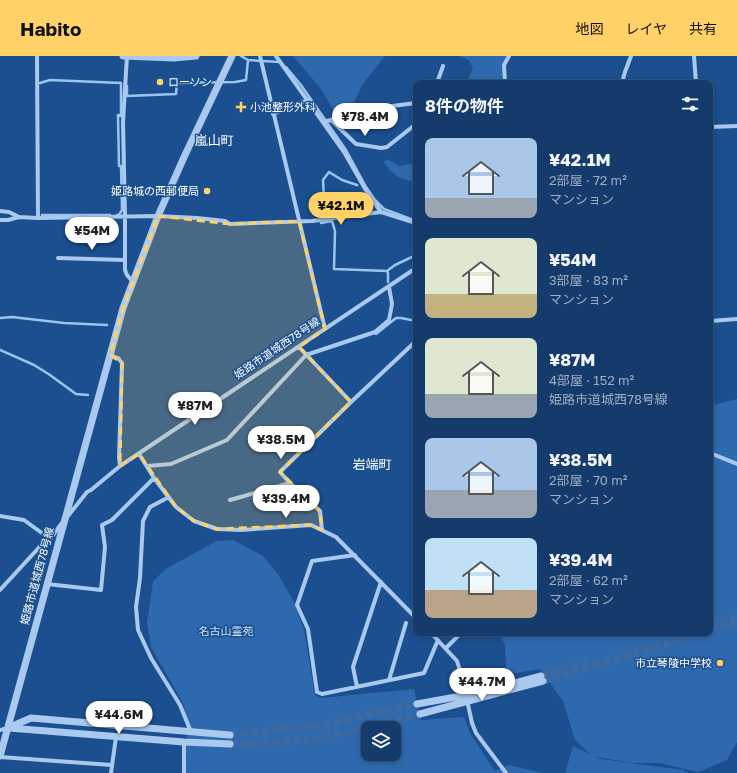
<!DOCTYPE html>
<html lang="ja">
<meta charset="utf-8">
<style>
body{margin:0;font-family:"Golos Text","Noto Sans JP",sans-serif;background:#1d4271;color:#f1f3f6;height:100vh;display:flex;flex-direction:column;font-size:15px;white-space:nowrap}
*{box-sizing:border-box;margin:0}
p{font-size:13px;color:#9dadc1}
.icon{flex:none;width:22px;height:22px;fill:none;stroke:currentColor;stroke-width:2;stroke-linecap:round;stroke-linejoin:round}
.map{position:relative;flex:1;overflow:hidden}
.side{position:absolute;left:413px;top:24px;width:300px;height:556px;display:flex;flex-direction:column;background:#143b6b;border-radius:8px;box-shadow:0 2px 6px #0003,0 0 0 1px #33557e}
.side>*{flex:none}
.tools{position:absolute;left:361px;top:665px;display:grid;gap:8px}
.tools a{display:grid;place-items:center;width:40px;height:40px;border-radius:8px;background:#143b6b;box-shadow:0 2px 6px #0003,0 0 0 1px #33557e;font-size:20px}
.price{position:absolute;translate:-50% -34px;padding:0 9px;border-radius:14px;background:#fff;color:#222;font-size:13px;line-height:26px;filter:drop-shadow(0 1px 2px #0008)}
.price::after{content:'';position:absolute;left:50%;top:24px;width:12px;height:9px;margin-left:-6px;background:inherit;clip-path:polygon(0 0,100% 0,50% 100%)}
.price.selected{background:#ffd166;color:#111}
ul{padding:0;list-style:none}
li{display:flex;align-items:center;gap:12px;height:100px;padding:0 12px}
li span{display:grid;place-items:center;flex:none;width:112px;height:80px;border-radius:8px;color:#555}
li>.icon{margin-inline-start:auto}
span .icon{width:48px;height:48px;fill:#fffc;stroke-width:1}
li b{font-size:17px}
h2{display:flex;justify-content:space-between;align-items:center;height:48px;padding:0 12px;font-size:17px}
header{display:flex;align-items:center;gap:24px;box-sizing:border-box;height:56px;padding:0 20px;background:#ffd166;color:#111}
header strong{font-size:19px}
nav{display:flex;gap:22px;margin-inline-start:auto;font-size:14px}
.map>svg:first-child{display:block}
.green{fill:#2e69ad;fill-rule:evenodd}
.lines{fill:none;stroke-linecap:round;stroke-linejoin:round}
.stream{stroke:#9cc4f0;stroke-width:2.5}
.tertiary-tunnel{stroke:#3d69a0;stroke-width:7;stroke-dasharray:7 3.5;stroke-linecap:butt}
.minor{stroke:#a9c9ee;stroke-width:4}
.tertiary{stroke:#a9c9ee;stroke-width:7}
.minor-bridge{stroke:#a9c9ee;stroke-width:4}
.marked{fill:#ffd166;fill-opacity:0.2;stroke:#ffd166;stroke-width:3;stroke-dasharray:8 5;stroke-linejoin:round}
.poi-dot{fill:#ffd166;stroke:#1b4f8f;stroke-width:1.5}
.labels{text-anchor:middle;stroke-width:3;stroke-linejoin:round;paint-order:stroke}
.poi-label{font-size:11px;fill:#fff;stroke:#1b4f8f;text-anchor:start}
.street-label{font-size:11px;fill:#fff;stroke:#1b4f8f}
.park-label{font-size:11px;fill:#cfe3fa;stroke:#1b4f8f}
.quarter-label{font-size:13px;fill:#fff;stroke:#1b4f8f}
</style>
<header>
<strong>Habito</strong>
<nav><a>地図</a><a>レイヤ</a><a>共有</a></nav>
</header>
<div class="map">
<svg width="737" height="717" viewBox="0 0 737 717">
<rect width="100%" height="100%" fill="#1b4f8f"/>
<path class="green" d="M293,0h92l-23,29 -13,30 -10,4 -18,-30z
M459,0h49l-5,7 -1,20h-36l7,-14 -4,-9z
M387,103l12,7 17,-3v19c-14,-2 -25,-7 -32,-20z
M737,343v343l-10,18 -29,12 -39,-9h-25l-38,-6 5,2 82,11 5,3h-123l8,-27 17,8 -15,-14 -12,-39 -23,-32 -31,5 -3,-6 -1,-23 -6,-12h211v-227z
M233,484l30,16 15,18 16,28 10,28 11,65 6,3 93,-9 7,31 43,-3 7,18 24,36 14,-6 34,8h-357v-19l2,-29 -5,-22 -32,-56 -4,-24 6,-42 13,-12 50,-28zM368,672h26v26h-26z"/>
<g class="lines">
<path class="stream" d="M241,0l7,4 31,2
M286,11l15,18 45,65 20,37 9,13 9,9 32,12
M40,27l10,-3 71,3v33l-3,-1 1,51h2l1,44 -3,5h-2
M127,30v10l49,-2 1,-11 58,-1 11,-2 2,-20
M42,159h68
M325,162l-2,-38 6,-8 13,8 15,5
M321,167l11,-2 3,10 -1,38 53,2 1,2v9
M387,215l8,-6 21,-10
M0,262l12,-1 52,6 43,2
M376,278l20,-16h5l15,3
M0,294l34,15 16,10 26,19 12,1"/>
<path class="tertiary-tunnel" d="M710,569l27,-8
M710,574l27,-8
M541,620l48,-14
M543,625l157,-48
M230,679l90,-10 97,-21
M230,688h24l67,-6 99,-24"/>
<path class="minor" d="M37,0l1,162
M260,0l65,273
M276,0l68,96 23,40 14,20
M694,0l2,27
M437,27l6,-17
M505,27l-1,-18 5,-9
M622,27l3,-11 6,-16
M273,58l35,-14
M331,64l11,-7 10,-2 64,-8
M323,66l8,-2 25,24 25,4 6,-1 29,-23
M710,71l27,-1
M0,155l9,1 10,5 19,1 120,-2 39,2 28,3 5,3 82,-3 69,-9 35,11
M125,161l-2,-95 4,-66
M125,162v52l2,5 6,7
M0,164h8l11,-3
M58,202l66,2
M710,265l27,-2
M299,291l52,55
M110,299l8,3 4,5 -3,94 1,9
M710,397l27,11
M139,398l15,24 22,29 18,14 23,8 24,1 70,-5 25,12 80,81
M147,410l24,-2 56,-24 79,-85 69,-23 14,-12 3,-16 -3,-17
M169,441l-19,10 -7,14 -3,57 -4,29 2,23 13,28 29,47 11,27
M230,444l60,-17
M269,450l31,-5 5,-4
M0,460l24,4 26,19
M68,460l19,-24 4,-2 29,-24 296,-198
M322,474l-2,-19 -30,-28 -10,-11 71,-70 65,-61
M355,499l-43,6 -15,44 11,24 9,63 5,2 102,-21 14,-33
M47,528l54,6 4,-43 -3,-22 10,-5 42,-42
M0,534l45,-49 5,-2 12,-16
M431,577l26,28 5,16
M446,592l15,-15
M389,624l17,-57
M357,631l-4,-20 28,-85
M472,667l4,10 30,40
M0,674l8,-2
M184,686v31
M0,701l112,8
M111,717l5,-36"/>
<path class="tertiary" d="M123,0l51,2 22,-2
M417,648l61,-11 63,-17
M420,658l123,-33
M8,672l23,-10 199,17
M9,672l175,14 46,2
M0,700l123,-448 35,-92 27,-61 47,-99"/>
<path class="minor-bridge" d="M462,621l10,46"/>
</g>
<path class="marked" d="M158,160l72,8 69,-3 26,108 -26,18 52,55 -71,70 40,39 2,19 -11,-5 -94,4 -23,-8 -18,-14 -37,-53 -19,12 2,-103 -12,-8 13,-47z"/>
<g class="poi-dot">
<circle cx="160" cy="26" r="4"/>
<path d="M239 45h4v4h4v4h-4v4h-4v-4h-4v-4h4z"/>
<circle cx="207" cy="135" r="4"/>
<circle cx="720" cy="607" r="4"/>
</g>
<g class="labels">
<g class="poi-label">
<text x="168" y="30">ローソン</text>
<text x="250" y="55">小池整形外科</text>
<text x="199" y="139" text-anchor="end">姫路城の西郵便局</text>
<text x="712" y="611" text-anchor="end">市立琴陵中学校</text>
</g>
<g class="street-label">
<text transform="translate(277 292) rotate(-34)" y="4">姫路市道城西78号線</text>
<text transform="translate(37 520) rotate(-75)" y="4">姫路市道城西78号線</text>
</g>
<g class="park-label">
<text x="226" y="579">名古山霊苑</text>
</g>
<g class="quarter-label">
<text x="214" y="89">嵐山町</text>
<text x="372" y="413">岩端町</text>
</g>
</g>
</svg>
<div class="tools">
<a><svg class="icon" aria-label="layers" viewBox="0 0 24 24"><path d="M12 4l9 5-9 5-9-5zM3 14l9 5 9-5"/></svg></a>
</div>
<b class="price" style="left:365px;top:81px">¥78.4M</b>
<b class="price selected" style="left:341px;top:170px">¥42.1M</b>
<b class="price" style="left:92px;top:195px">¥54M</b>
<b class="price" style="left:195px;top:370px">¥87M</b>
<b class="price" style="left:281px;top:404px">¥38.5M</b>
<b class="price" style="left:286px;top:463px">¥39.4M</b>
<b class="price" style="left:482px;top:646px">¥44.7M</b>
<b class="price" style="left:119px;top:679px">¥44.6M</b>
<section class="side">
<h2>8件の物件<svg class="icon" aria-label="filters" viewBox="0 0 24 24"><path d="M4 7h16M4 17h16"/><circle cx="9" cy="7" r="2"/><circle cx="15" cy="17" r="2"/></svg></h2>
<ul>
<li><span style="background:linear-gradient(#a9c7e8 75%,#9aa5b1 0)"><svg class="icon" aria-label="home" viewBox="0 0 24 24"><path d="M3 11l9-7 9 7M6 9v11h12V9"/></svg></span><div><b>¥42.1M</b><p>2部屋 · 72 m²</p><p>マンション</p></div></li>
<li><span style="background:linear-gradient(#dfe7d0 70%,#c2b280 0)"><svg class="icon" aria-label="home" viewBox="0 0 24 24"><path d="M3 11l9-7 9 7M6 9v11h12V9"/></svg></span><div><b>¥54M</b><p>3部屋 · 83 m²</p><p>マンション</p></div></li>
<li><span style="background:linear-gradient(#dfe7d0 70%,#9aa5b1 0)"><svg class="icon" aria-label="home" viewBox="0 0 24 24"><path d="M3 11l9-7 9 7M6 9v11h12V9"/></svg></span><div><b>¥87M</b><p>4部屋 · 152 m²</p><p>姫路市道城西78号線</p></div></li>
<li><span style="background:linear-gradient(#a9c7e8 65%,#9aa5b1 0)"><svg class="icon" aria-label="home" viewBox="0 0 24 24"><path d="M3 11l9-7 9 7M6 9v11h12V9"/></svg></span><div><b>¥38.5M</b><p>2部屋 · 70 m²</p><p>マンション</p></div></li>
<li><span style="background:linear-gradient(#bfe0f5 65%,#b9a48a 0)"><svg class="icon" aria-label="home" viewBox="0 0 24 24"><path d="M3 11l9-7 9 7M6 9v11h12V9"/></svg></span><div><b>¥39.4M</b><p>2部屋 · 62 m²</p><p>マンション</p></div></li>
</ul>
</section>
</div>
